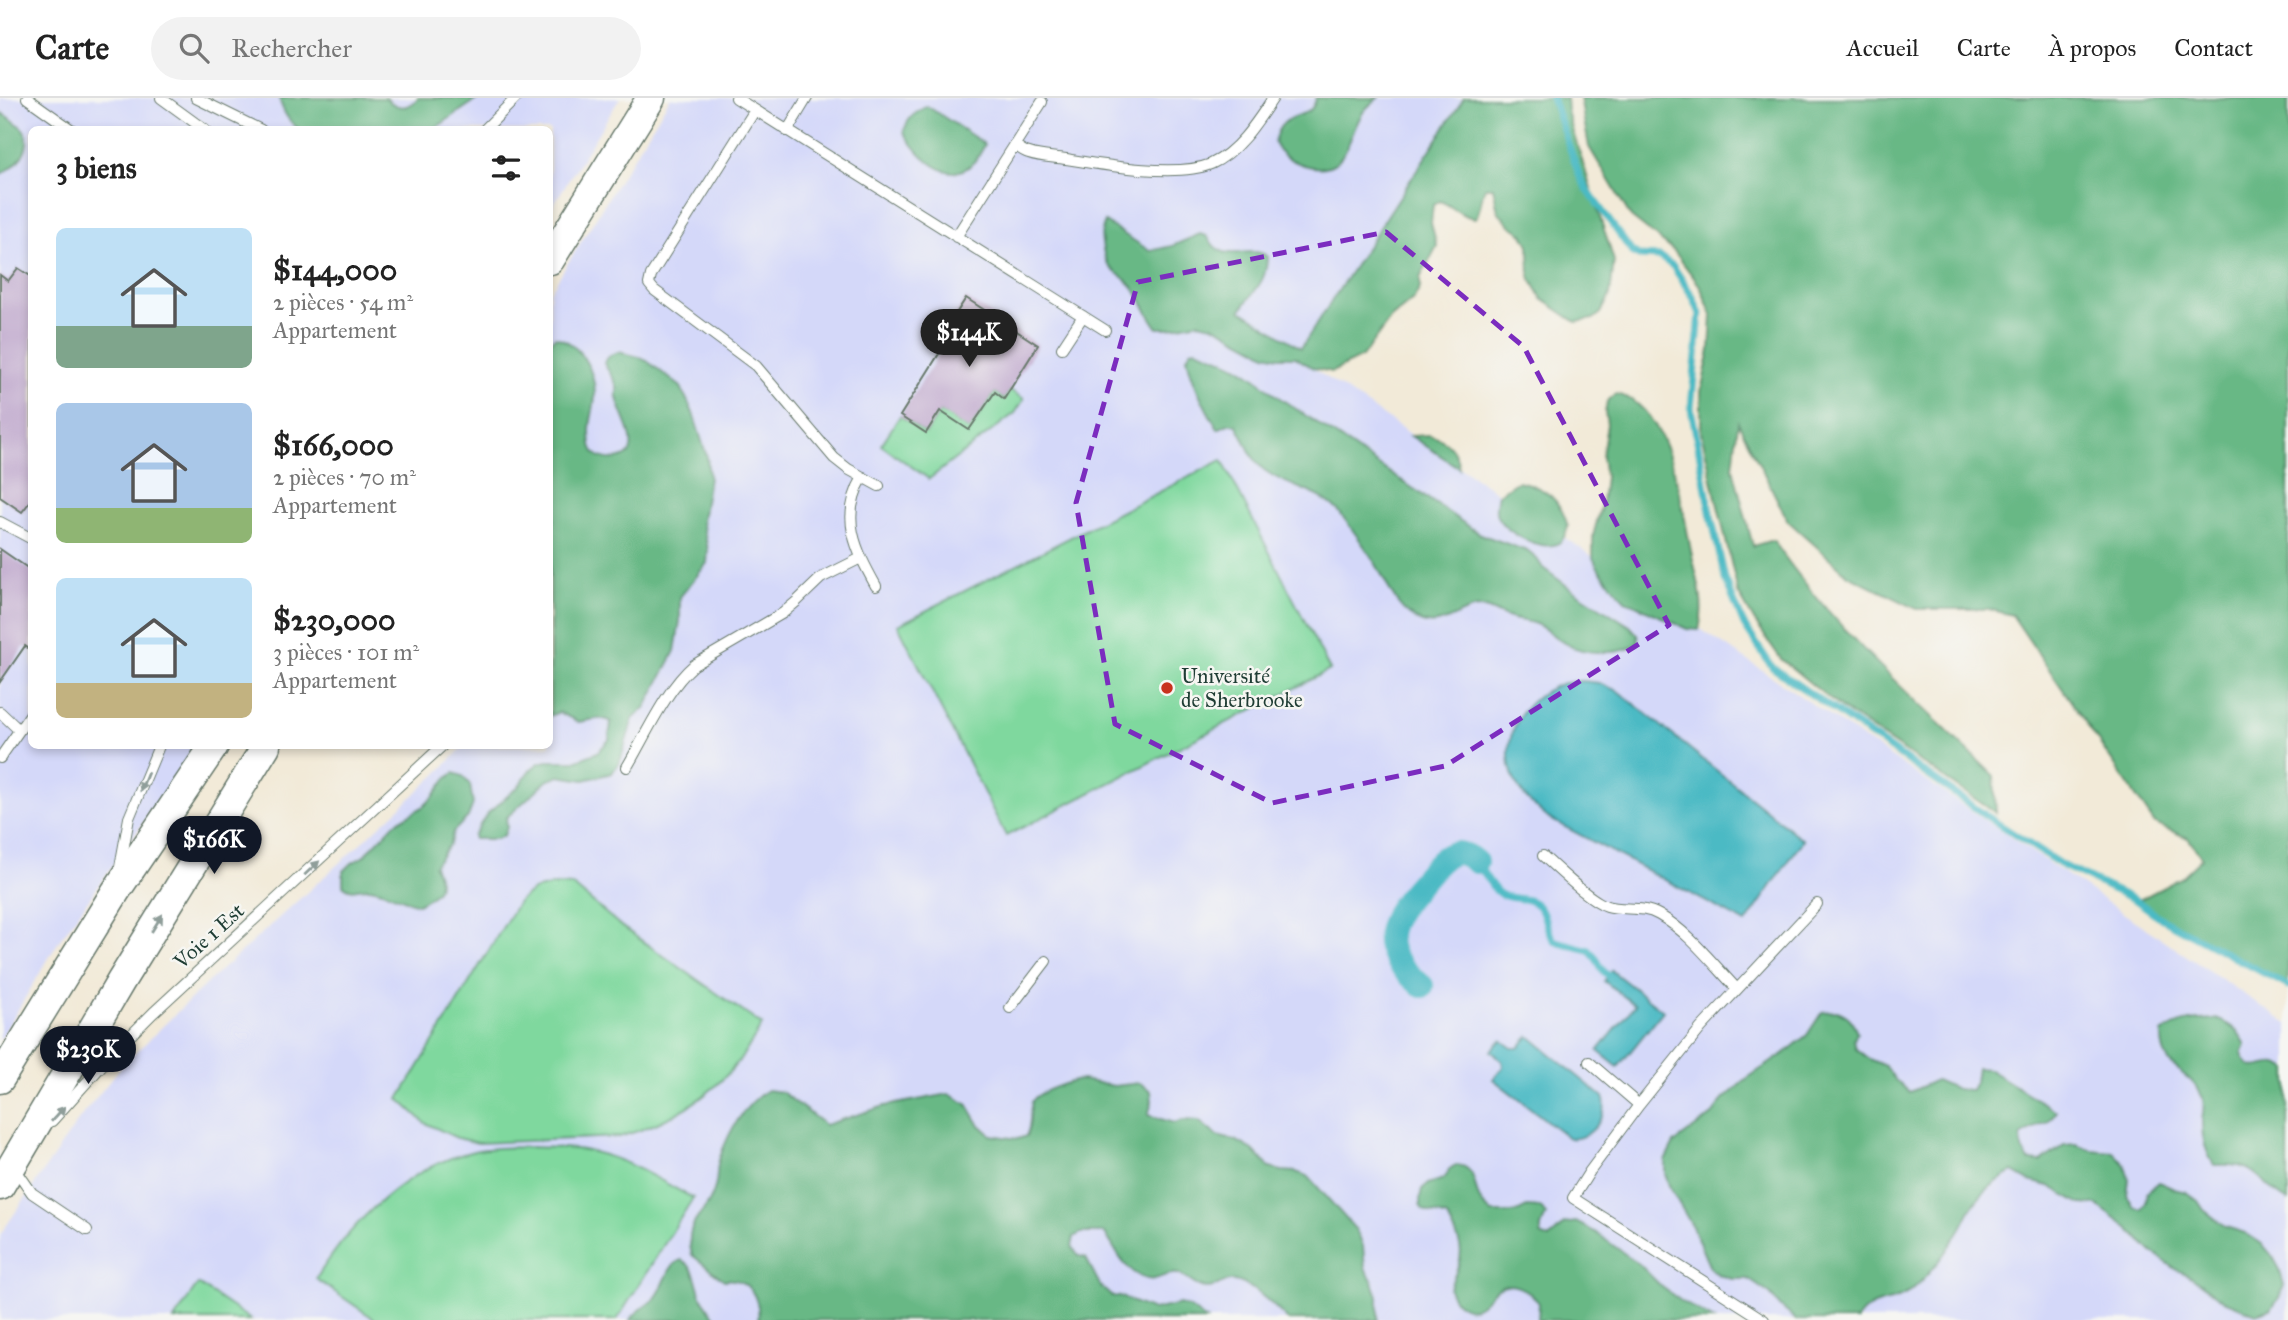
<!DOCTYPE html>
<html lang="fr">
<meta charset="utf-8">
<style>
body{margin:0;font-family:"IM FELL Great Primer",serif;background:#f2f2f2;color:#222;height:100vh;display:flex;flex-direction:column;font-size:26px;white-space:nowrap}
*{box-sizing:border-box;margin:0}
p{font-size:23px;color:#767676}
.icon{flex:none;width:38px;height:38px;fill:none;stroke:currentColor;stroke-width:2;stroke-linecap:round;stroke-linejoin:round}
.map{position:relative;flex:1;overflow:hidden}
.details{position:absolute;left:28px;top:28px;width:525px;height:623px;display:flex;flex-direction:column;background:#fff;border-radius:10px;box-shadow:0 4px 10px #0003}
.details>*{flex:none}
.price{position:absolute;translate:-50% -60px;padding:0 16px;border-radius:24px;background:#111827;color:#fff;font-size:23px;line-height:46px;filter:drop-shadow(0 2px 4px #0008)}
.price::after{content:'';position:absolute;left:50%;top:42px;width:21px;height:16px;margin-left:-10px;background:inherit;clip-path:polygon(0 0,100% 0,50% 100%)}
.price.current{background:#222;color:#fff}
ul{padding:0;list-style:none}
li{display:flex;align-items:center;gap:21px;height:175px;padding:0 28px}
li span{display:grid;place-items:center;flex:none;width:196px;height:140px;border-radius:10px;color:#555}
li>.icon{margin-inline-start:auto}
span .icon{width:84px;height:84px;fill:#fffc;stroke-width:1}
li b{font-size:30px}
h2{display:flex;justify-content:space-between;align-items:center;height:84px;padding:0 28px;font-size:30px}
header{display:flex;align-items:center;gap:42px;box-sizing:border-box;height:98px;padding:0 35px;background:#fff;border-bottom:2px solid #e0e0e0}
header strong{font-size:33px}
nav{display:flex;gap:38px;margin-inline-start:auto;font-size:24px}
.search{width:490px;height:63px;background:#f2f2f2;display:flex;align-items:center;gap:18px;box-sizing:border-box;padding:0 24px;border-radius:38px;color:#767676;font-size:26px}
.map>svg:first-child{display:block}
.built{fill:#d4d8f9}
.green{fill:#7fd89e;stroke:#4f8a69;stroke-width:2}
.forest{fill:#67b885;stroke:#437a5c;stroke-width:2}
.water{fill:#4cbac4;stroke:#367c7c;stroke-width:2}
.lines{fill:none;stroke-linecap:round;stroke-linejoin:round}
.stream{stroke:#4cbac4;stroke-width:7}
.canal{stroke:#4cbac4;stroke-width:24}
.building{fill:#baa0c9}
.lane-casing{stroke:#697a6d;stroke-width:12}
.secondary-casing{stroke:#697a6d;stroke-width:31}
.lane{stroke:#fff;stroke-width:10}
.secondary{stroke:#fff;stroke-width:28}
.oneway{fill:#8f9e9a}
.marked{fill:none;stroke:#7b2cbf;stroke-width:5;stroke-dasharray:14 9;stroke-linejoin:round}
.poi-dot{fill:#c8321e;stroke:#f6f6f2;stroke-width:2.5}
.labels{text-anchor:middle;stroke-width:5;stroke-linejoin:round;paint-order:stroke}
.poi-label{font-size:21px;fill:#1f3d34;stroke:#f6f6f2;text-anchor:start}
.street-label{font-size:21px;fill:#1f3d34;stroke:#f6f6f2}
</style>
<header>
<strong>Carte</strong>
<div class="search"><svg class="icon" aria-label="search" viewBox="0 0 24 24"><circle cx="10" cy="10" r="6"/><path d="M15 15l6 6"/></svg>Rechercher</div>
<nav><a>Accueil</a><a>Carte</a><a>À propos</a><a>Contact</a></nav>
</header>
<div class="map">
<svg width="2288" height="1222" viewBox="0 0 2288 1222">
<rect width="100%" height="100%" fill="#f6f6f2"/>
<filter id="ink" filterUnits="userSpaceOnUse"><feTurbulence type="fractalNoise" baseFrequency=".0143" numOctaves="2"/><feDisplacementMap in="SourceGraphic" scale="14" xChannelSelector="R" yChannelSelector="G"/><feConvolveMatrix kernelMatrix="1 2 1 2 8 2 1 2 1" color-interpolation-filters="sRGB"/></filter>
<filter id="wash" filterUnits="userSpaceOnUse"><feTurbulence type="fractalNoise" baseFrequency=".00686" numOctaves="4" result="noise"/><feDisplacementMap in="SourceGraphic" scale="28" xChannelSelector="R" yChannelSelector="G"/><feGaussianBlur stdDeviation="1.57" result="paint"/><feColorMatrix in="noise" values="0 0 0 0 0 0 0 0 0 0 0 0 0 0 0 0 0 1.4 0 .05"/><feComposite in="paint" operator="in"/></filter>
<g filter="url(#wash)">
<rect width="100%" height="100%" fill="#f2ead8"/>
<path class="built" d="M0,0h620l-70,112v-80h-518v616h166l-139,195 -59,99z
M670,0h794l-168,259 992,667v296h-2288v-85l80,-117 41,-51 85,-83 230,-209 28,-29h86v-454z"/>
<path class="green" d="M1010,292l14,9 -9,14 -86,66 -48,-34 19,-29 26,17 14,-22 29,19 26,-38 9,7z
M1222,362l108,210 -324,166 -108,-211z
M556,787l17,1 48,40 141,99c-8,13 -15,26 -24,37 -30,38 -74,62 -119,75l-141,6 -21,-5 -32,-15 -26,-24 119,-197 15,-12z
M533,1049c20,1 41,0 60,5 36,8 68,29 100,46l-76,122h-241l-60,-41c36,-58 90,-112 158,-128 19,-4 40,-4 59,-4z
M198,1186l53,36h-77z"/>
<path class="forest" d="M279,0h107c10,11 22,12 32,0h61l-45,31 -134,1c-12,-9 -17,-18 -21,-32z
M1316,0h62c-6,5 -12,9 -16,16 -16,26 -15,64 -58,51 -12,-4 -24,-10 -30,-22 2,-9 4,-15 11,-21 12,-10 28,-5 31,-24z
M1464,0h102l1,13 6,21 41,129 -4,34 -9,18 -8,6 -17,3 -34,-23 -12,-22 -1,-32 -6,-11 -13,-9 -12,-14 -5,-24h-8c-4,11 -4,21 -9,31 -15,-1 -23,-12 -36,-17l-7,4 -2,18 6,23 -17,32v10l-6,11 -23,19 -29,39 -30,15 -19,-4 -18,-11h-16l-13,-3 -53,-29 -15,-3 -29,6h-11c-10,-12 -14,-25 -23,-38 -12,-19 -27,-13 -32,-41 -2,-11 -3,-16 2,-27l45,29 22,-5 28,-12 7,2c17,32 40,7 60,20 0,27 -13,33 -26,54l60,38z
M1580,0h708v888l-126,-67 -25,-18 44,-23 21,-20 -14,-20 -33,-14 -143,-209 -24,-6h-71l-69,-34 -60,-54 -50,-99 -5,46 20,78 20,-6c61,90 144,161 221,236l2,37 -154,-104 -61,-50 -26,-37 -17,-29 -37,-161v-41l9,-41 2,-35 -12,-29 -26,-35 -43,-34 -42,-70z
M927,8l58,38c-23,51 -59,23 -81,-12 3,-14 11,-19 23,-26z
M0,14c8,5 17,10 23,17 13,17 -8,40 -23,45z
M555,239c24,5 40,33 40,57 0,12 -5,25 -5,37 0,6 0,16 4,21 7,10 34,10 37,-3 3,-17 -11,-36 -14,-52 -1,-3 1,-7 0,-10 -2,-8 -9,-16 -13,-24l6,-8 8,-3 21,5 8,4 34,26 12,26 14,44 2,20 -7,44 6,29 -1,13 -27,34v24l-5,30 -29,56 -13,12 -13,42 -8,12 -28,7 -25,-4 -11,4 -42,38 1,9 -3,8 -7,4h-23l-1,-3 14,-22 32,-28 10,-15 10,-8 8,-2h28l23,-9 11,-12 2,-18c-10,-7 -21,-1 -33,0l-19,-10 -9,4v-177l4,-19 -4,-19v-160z
M1196,251c33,12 52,20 78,45l206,140 47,17 10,8 6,9 27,20 60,38 8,9 1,7c-16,15 -57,12 -75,1 -9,-5 -17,-14 -26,-18 -10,-5 -21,-4 -31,-8 -7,-2 -13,-6 -19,-8 -21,-7 -42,21 -66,13 -27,-10 -34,-39 -48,-61 -10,-16 -22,-32 -34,-48 -18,-23 -54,-25 -77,-44 -14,-12 -17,-30 -27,-45h-8l-10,5c-14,-23 -26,-47 -31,-72l4,-7z
M1616,296c54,10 66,113 75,157 6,27 15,52 8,79l-12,-1 -62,-29 -25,-29 -7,-13v-22l9,-34 3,-25 -3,-20 5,-33 -2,-12 2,-11z
M1429,337c18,5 27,13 30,33l-48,-32z
M1518,383c27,6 43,18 50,46 -2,5 -3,11 -8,15 -16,12 -55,-9 -63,-26 -3,-7 0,-15 1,-22z
M454,675l9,3 7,9 3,19 -5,13 -15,15 -3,11 -16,23c11,22 3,28 -16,38 -16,-4 -32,-14 -48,-16 -11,-1 -18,6 -27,-3v-13l9,-9 12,-7 30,-32 30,-18 9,-9 13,-18z
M1837,913c12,4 15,9 20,21l-3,8 2,9 13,10 16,7 12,16 13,10 26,-12 20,9 15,1 4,-8 2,-14 11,1 68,42 -8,11 -9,3 -18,11 1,13 7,12 12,1 23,-17 12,-1 15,6 22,2 12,13 4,14 -2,16 7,12 8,2 4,-7 1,-9 12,-11 15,7 12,3 12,9 6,9 22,17 19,6 17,11 10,11 7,13 5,17 -4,12 -9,12 -15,5 -32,-13 -32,-24 -15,-7 -25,-18 -24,-24 -31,-23 -16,-1 -32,-18 -20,-5 -16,-9c-18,9 -34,22 -44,40 -3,6 -6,13 -10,19 -12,20 -29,43 -47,59 -19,16 -39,6 -55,30h-61l-15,-13 -11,-13 -22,-15h-16l-13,-4 -9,-7 -19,-44 -21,-36 -5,-14v-13l9,-18 37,-27 12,-16 23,-21 39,-26 22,-18 15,-23z
M2216,921c14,5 23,12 30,26l-4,9c9,23 19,8 35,10 4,1 7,3 11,5v132c-33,-20 -27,-39 -74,-36 -8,-12 -12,-26 -12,-42 0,-9 4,-19 0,-27 -13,-28 -42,-24 -40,-63 16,-13 34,-13 54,-14z
M1082,982l32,6 26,-3 11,8 1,11 -4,13 26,8 9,-3 16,1 18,15 20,5 16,9 17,18 12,3 14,1 12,4 48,54 7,16 2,22 7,12 6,16v24h-90c-12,-12 -38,-39 -56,-39 -11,-1 -17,10 -31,6 -8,-2 -15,-11 -23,-13 -18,-3 -21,15 -45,-2 -13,-9 -19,-27 -29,-39h-23l-7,4 -2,10 7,9 7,2 15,29 10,9 10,1 32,13 27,-6 12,5 14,11h-448c3,-23 -11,-44 -34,-40l-32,-25c-10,-37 16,-38 23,-68 3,-9 1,-18 4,-27 9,-27 24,-54 48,-70l15,2 43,33 60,-19 64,-12 18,10 12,20 12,11 27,4 8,-3c7,-15 2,-20 6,-34 2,-9 41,-22 50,-22z
M1456,1067c21,1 17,21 24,35 3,6 8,9 12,13h23l12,-6 14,1 5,7 -5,12v8l8,4 15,-15 12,-2 19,10 45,33 22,22 19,14 33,19h-176l1,-17c-10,-13 -29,-25 -44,-13 -6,5 -10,12 -17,16 -13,8 -25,-5 -29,-17 14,-34 18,-38 -2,-72 -17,-7 -33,0 -25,-28l6,-5 16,-5 7,-11z
M682,1162c15,9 13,21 19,35 4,9 10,18 17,25h-88c7,-10 18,-14 26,-23 10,-12 11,-33 26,-37z"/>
<path class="water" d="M1582,583l17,2 19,8 185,149 -57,83 -198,-105c-13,-11 -26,-21 -33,-37 -18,-39 6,-83 46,-97 6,-2 14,-2 21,-3z
M1612,873l51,40 -45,56 -20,-16 37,-46 -31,-24z
M1529,938l74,61c8,19 -15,45 -34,41l-76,-59 10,-12 -1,-7 -11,-9 10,-11 11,8h7z"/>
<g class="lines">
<path class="stream" d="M1552,0l28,79 8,14 44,61 7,4 21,1 13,9 20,31 7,17 -9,94 19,103 15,68 19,46 28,42 225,156 66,43 74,35 25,18 126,67
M1476,764c8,9 14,25 24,32 12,7 28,1 38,12 9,9 7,25 17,35l34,9 8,10 7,12 12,10"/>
<path class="canal" d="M1422,888c-48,-38 -40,-60 -2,-103 8,-9 19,-25 31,-29 9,-3 18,2 25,8"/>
</g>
<g id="blocks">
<path class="building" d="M18,170l14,9v222l-10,13 -22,-15v-222l8,6z
M966,200l72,47 -34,54 -9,-7 -26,38 -29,-19 -14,22 -26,-17 42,-67 -6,-4z
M0,451l32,22v80l-7,-5 -25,36z"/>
</g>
</g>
<g filter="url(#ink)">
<use href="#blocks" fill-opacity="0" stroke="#697a6d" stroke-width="2"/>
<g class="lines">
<defs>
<path id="lane" d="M27,0l45,32
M161,0l44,32
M196,0l65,32
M736,0l369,232
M755,12l-104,165 -2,9 5,6 102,76 78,92 14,11 31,17
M484,32l32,-32
M787,33l20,-33
M1015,47c4,3 9,7 14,8 11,4 25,4 37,6 37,6 111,19 145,5 27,-12 46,-42 62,-66
M956,139l86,-135
M1062,250l21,-32
M863,379c-24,40 -7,73 13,109
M0,424l32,17
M0,614l19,18
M0,660l32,-46
M627,669c19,-32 39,-78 67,-102l89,-52 13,-11 25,-24 40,-20
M1543,758c15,13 47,45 64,50 17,5 35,-1 52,9 30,17 54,49 78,74
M120,769l9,-49 30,-72
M1010,910l36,-47
M1589,964l50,43 -49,66 -17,27 191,122
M1639,1007l62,-77 116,-124
M52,1023l61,-68 40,-40 289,-267
M14,1069l18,26 55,37"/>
<path id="secondary" d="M550,162l101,-162
M0,981l116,-188 98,-145
M0,1088l121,-205 145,-235"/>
</defs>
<use href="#lane" class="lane-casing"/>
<use href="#secondary" class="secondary-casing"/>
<use href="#lane" class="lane"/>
<use href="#secondary" class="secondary"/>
</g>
<defs><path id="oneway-solid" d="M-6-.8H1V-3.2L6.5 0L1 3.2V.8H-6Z" transform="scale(1.75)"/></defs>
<g class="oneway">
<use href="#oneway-solid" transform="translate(144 684) rotate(112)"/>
<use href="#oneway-solid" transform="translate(312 770) rotate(-43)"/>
<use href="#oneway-solid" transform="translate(157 825) rotate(-58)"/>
<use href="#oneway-solid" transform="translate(58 1016) rotate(-48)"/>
</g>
</g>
<path class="marked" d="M1386,134l138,115 145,278 -224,141 -173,37 -157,-79 -39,-221 62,-221z"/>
<circle class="poi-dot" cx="1167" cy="590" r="7"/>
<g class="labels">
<g class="poi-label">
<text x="1181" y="585">Université<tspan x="1181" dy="24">de Sherbrooke</tspan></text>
</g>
<g class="street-label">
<text transform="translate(209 838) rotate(-42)" y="7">Voie 1 Est</text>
</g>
</g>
</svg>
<b class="price current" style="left:969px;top:271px">$144K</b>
<b class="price" style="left:214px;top:778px">$166K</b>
<b class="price" style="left:88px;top:988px">$230K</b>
<section class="details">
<h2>3 biens<svg class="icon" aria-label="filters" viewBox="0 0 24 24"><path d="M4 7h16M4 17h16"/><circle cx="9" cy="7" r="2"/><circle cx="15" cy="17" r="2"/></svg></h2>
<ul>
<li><span style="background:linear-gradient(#bfe0f5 70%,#7fa58c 0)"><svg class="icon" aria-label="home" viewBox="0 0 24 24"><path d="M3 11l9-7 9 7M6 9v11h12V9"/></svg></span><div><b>$144,000</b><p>2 pièces · 54 m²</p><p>Appartement</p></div></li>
<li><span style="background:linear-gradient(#a9c7e8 75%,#8fb573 0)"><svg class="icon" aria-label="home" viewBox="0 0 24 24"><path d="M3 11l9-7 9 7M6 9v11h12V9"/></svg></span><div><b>$166,000</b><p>2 pièces · 70 m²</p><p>Appartement</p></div></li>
<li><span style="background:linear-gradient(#bfe0f5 75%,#c2b280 0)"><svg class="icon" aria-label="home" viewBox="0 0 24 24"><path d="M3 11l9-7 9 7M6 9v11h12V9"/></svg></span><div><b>$230,000</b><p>3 pièces · 101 m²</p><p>Appartement</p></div></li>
</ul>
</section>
</div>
